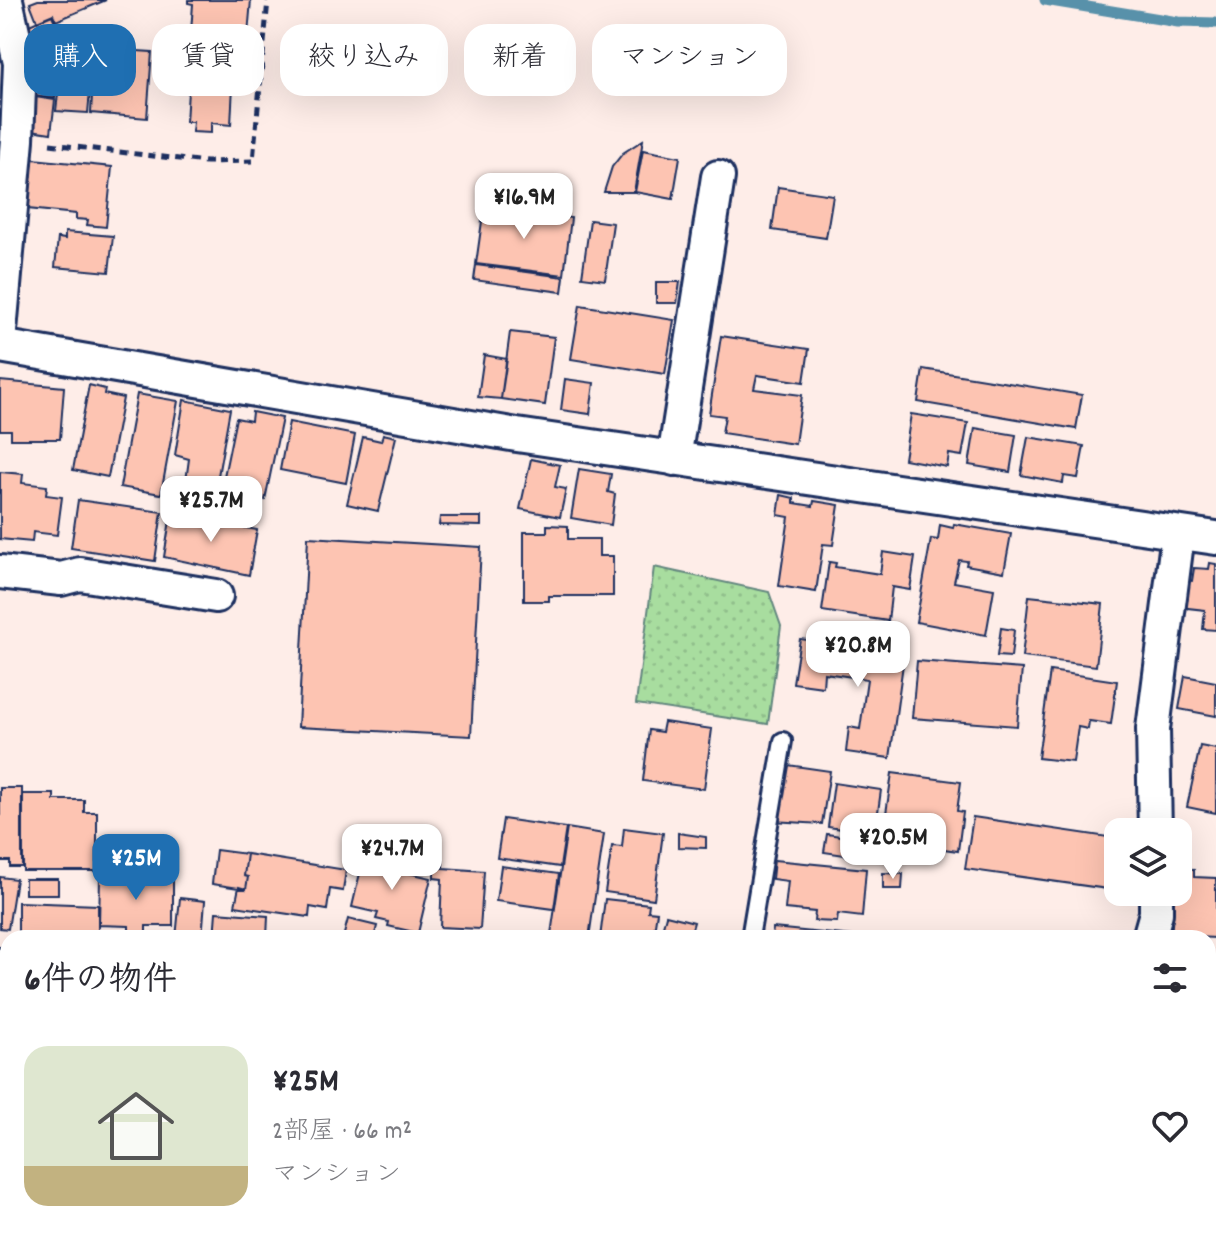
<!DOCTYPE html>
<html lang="ja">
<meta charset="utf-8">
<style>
body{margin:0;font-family:Dekko,"Klee One",sans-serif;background:#f7f7f7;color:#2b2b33;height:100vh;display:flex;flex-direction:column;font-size:30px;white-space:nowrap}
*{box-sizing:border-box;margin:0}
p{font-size:26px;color:#7c7c81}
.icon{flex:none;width:44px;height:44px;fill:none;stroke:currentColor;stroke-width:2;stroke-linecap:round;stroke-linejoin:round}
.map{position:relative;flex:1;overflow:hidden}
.panel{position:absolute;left:0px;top:930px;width:1216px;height:314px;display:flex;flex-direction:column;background:#fff;border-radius:24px 24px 0 0;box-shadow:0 8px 32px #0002}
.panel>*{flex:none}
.guide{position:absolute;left:24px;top:24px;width:800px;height:72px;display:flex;gap:16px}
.tools{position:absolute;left:1104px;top:818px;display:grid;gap:16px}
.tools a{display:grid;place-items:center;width:88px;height:88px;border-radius:16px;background:#fff;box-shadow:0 8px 32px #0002;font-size:40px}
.price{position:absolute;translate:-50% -68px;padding:0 18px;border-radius:16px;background:#fff;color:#222;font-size:26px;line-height:52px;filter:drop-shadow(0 2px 4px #0008)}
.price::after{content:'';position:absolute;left:50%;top:48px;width:24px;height:18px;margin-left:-12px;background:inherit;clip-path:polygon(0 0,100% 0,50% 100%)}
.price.selected{background:#1f6fb2;color:#fff}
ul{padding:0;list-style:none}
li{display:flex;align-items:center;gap:24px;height:200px;padding:0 24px}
li span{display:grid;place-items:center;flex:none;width:224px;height:160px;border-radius:24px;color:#555}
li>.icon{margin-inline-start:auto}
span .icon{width:96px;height:96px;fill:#fffc;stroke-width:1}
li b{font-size:34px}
h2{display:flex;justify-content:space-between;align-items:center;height:96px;padding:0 24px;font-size:34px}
.chip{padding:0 28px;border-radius:24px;background:#fff;box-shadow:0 8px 32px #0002;font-size:28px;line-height:72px}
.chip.selected{background:#1f6fb2;color:#fff}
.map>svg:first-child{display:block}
.grass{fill:url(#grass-dots);stroke:#62867e;stroke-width:2}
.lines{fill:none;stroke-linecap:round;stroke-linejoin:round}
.stream{stroke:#5991aa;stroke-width:11}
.building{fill:#fdc4b2;stroke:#1b2f5e;stroke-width:2}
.lane-casing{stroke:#1b2f5e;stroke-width:22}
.street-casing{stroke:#1b2f5e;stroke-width:38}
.path{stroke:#1b2f5e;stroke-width:5;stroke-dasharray:8 6;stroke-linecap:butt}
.lane{stroke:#fff;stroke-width:16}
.street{stroke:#fff;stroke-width:32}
</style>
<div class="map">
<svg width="1216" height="1243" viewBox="0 0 1216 1243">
<defs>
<pattern id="grass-dots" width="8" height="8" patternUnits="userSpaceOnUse" patternTransform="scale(2)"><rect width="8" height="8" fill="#a8dd9f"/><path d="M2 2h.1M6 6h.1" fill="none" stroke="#90be8b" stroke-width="1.8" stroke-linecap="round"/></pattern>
</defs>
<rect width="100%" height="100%" fill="#feede8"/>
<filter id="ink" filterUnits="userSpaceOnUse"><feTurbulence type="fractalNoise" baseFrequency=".0125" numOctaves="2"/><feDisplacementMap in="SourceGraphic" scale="16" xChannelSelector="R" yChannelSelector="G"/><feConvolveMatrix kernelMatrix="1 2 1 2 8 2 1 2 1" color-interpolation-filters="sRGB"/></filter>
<g filter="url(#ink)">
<path class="grass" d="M654,567l115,25 12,34 -13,98 -132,-20z"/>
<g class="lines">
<path class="stream" d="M1045,0l133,22 38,1"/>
</g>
<path class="building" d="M38,0h68l-50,21 -3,-7 -16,7 -7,-18z
M188,0h63l-5,58 -45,-3 -2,-22 -8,-1 2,-28 -5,-1z
M52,15l7,16 -24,10 -6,-16z
M99,35l10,15 -30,20 -9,-16z
M121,50l31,2 -5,66 -56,-5 3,-52 26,2z
M67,53l11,17 -21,14 -2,14 -20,-2 4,-24z
M190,60l54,4 -1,21h-10l-2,40 -20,-2v10l-19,-1 1,-10h-7z
M85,68l7,1 -4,44 -32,-2 3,-26z
M35,97l20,3 -4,33 -20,-3z
M643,140l-9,52h-30l8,-25 11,-14z
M643,150l37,7 -7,42 -38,-7z
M33,159l79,8 -6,60 -19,-2 1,-5 -12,-1v-5l-48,-5z
M778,187l55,8 -7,43 -54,-8z
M484,207l87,11 -7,57 -88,-11z
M590,220l23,3 -8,57 -23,-3z
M65,232l48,4 -4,36 -54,-5 3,-29 7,1z
M476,265l88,12 -2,15 -88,-12z
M656,282h24l-3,21h-21z
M580,305l94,15 -9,54 -94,-15z
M510,332l44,5 -9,68 -44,-6z
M721,336l88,13 -5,33 -47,-7 -3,14 48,6 -7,49 -73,-11 3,-17 -16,-2z
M484,355l23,4 -6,40 -23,-2z
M923,369l159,26 -6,34 -158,-27z
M565,379l29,4 -4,31 -29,-4z
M0,381l64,6 -4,52h-49v-9h-11z
M89,385l16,4 -1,5 19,4 -15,79 -35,-7z
M137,394l41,7 -17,93 -41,-7z
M184,400l46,9 -14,78 -30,-6 3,-22 -14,-4z
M252,412l30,6 -17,82 -13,-3 -1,6 -31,-7 16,-78 15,3z
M911,414l57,9 -6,33 -13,-2 -2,13 -43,-8z
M289,422l66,13 -9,48 -66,-13z
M975,428l41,7 -6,37 -41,-7z
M383,434l13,3 -18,74 -31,-7 16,-67 18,4z
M1028,437l56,9 -6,32 -14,-2 -1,7 -42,-8z
M531,459l29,6 -5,22 11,2 -6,28 -40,-8z
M579,469l32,5 -3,18 7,2 -4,31 -40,-7z
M0,472l23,2 -1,9 25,3 -1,9 16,2 -5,38 -24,-3 -1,10 -32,-3z
M781,495l13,3v5l19,3 1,-5 25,4 -6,40 -10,-1 -7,48 -37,-6 10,-69 -11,-2z
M78,500l84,12 -7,49 -84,-13z
M171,514l86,16 -8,45 -85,-18z
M440,517h41v9l-42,-1z
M954,524l57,10 -7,38 -38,-7 1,-4 -8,-1 -5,22 40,7 -8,46 -70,-13 15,-83 7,1 2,-15 13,3z
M547,525l21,1v13h31v17h14v40h-64v5h-25v-69h23z
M308,537l173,10 -10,189 -173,-9z
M883,552l32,5 -5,33 -18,-3 -4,34 -66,-10 7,-49 7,1 -1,4 45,7z
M1210,563l6,1v66l-13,-1 2,-19 -35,-4 3,-27 19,2 2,-13 15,1z
M1029,596l74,8 -7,62 -74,-9z
M1001,628l13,2 -3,27 -14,-1z
M800,639l93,12 -2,12 12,1 -13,94 -44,-6 3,-25 11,2 7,-50 -43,-6 -1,14 -30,-4z
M917,661l105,8 -5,57 -105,-8z
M1050,671l67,10 -6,43 -22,-3 -1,8 -10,-2 -5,35 -35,-4z
M1185,676l31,6v34l-37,-7z
M664,722l48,7 -8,60 -61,-8 6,-51 13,2z
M1200,746l16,3v64l-29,-6z
M781,764l49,7 -8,53 -49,-3z
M892,773l69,9 -4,29 6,1 -5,39 -35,-5 1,-6 -24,-3 1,-7 -17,-3z
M834,783l47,7 -6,44 -47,-7z
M0,788h22v79h-12v-6h-10z
M23,794h31v6h30v12h13v59h-74z
M973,817l142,21 -7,51 -143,-20z
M503,819l63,9 -6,39 -63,-9z
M567,828l37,6 -15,104 -38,-4z
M624,828l39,5 -9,66 -49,-7 7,-46 10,1z
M678,833l28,4v11l-28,-1z
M827,834l47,7 -2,18 -48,-7z
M216,850l31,4 -3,22 4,1 -2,12 -34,-5z
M365,852l46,10 -2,11 22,5 -13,55 -30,-7 1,-4 -13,-3 2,-6 -26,-6z
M247,854l99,16 -3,21 -13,-2 -3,21 -17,-3 -1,10 -74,-11 4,-19 7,2 2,-12 -4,-1z
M434,860h9v8l41,3 -4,58 -40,-2 2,-48 -8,-1z
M774,860l92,9 -4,48 -24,-3 -1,8 -23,-1 1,-9 -30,-3 3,-28 -16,-2z
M501,866l58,8 -5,35 -58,-8z
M1178,869l16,1v7l22,1v60l-45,-2 2,-22h-8l1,-22h12z
M883,873l20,1 -1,15h-19z
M0,877l16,2 -8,50 -8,-1z
M100,877h73v49h-27v7h-17v-7l-30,-1z
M25,879h33v15h-33z
M180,898l25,3 -3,37h-26z
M605,899l44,5 -1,7 9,1 -4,26h-53z
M18,902l80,3v33h-80z
M216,912l52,4 -1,22h-53z
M666,915l28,7 -4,14 11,2h-41z
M348,919l29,7 -3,12h-31z
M773,928l90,9 -91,1z
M1208,972l8,2v69l-8,-2z
M1,990h7v60l-8,-1z
M0,1057l8,1v42l-8,-1z
M0,1109l8,2v71l-6,-1 -2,11z
M246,1236h25l-2,7h-25z
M377,1236h55l-2,7h-55z
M473,1236l38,3 1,-3 37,2 -1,5h-76z
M560,1236h77l-1,7h-77z
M1091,1236h95l-1,7h-96z"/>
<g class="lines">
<defs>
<path id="lane" d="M750,938l33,-197"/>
<path id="street" d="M0,331l17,-191 3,-77 -14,-63
M0,346l517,89 699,103
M674,459l44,-282
M0,572l61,7 19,-5 136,22
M1155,832l-2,-103 25,-195
M1149,938l7,-25v-21
M0,965l8,2
M110,1243l1,-7
M1079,1243l1,-7"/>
</defs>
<use href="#lane" class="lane-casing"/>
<use href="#street" class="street-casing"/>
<path class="path" d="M50,144l156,18 47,-1 15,-161
M1208,1149h8"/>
<use href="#lane" class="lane"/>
<use href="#street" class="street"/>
</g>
</g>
</svg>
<div class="tools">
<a><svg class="icon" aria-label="layers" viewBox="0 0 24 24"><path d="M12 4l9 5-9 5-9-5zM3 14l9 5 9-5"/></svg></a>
</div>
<b class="price" style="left:524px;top:241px">¥16.9M</b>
<b class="price" style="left:211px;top:544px">¥25.7M</b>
<b class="price" style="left:858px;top:689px">¥20.8M</b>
<b class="price" style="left:893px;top:881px">¥20.5M</b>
<b class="price" style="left:392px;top:892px">¥24.7M</b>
<b class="price selected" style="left:136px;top:902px">¥25M</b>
<div class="guide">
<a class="chip selected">購入</a>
<a class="chip">賃貸</a>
<a class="chip">絞り込み</a>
<a class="chip">新着</a>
<a class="chip">マンション</a>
</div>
<section class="panel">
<h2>6件の物件<svg class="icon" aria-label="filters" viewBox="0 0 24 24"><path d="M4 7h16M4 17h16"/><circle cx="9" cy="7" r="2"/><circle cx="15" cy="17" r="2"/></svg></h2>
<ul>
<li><span style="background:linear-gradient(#dfe7d0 75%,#c2b280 0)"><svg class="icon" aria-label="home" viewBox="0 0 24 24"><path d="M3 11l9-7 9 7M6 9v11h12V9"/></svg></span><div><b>¥25M</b><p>2部屋 · 66 m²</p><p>マンション</p></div><svg class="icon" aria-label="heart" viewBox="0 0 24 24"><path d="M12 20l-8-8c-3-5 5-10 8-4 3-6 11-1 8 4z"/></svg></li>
</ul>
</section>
</div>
